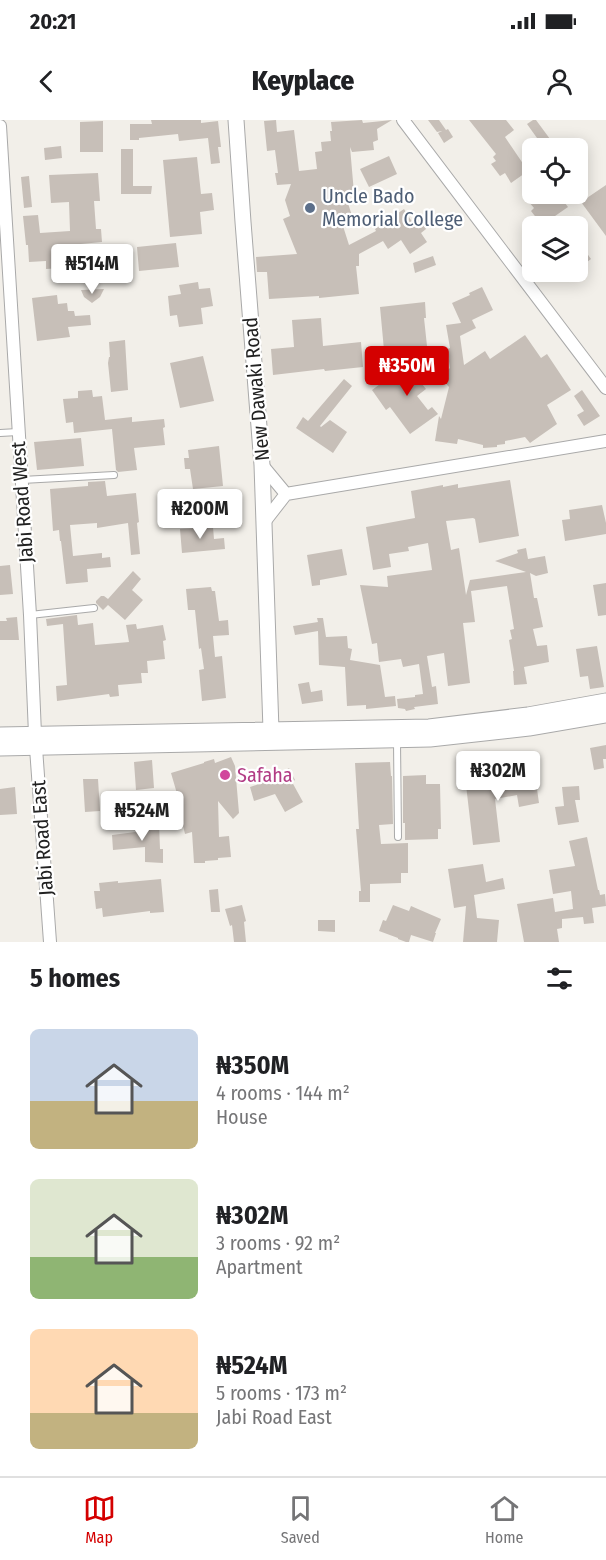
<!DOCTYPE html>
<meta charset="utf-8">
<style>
body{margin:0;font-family:"Fira Sans Condensed",sans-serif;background:#f6f6f6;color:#202124;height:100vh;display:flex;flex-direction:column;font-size:22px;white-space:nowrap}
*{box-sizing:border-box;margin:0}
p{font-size:20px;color:#757577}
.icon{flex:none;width:33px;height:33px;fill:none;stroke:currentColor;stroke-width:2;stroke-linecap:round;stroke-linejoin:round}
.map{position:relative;height:822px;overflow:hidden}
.drawer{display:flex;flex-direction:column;background:#fff;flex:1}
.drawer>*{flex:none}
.tools{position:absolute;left:522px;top:18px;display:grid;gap:12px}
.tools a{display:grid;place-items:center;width:66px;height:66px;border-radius:9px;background:#fff;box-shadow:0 3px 15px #0003;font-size:30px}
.price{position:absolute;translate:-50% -51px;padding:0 14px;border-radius:6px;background:#fff;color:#222;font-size:20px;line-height:39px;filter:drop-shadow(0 2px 3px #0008)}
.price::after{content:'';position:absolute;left:50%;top:36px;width:18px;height:14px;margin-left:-9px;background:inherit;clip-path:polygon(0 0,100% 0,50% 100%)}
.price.active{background:#d40000;color:#fff}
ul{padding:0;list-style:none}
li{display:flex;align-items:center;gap:18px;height:150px;padding:0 30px}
li span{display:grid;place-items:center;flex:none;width:168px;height:120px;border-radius:9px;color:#555}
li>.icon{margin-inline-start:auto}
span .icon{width:72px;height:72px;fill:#fffc;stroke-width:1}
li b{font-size:26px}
h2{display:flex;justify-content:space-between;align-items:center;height:72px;padding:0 30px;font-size:26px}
.status{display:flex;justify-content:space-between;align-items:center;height:42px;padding:0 30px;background:#fff;direction:ltr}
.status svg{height:16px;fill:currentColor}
header{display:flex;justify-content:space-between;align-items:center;height:78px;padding:0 30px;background:#fff;font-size:27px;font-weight:800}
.menu{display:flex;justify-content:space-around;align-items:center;height:84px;border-top:2px solid #e0e0e0;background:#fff;font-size:16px;color:#757577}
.menu a{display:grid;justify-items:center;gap:3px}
.menu .active{color:#d40000}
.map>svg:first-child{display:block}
.building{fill:#c7bfb8}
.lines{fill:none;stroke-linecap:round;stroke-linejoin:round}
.service-casing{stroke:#a9a9a9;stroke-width:8}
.minor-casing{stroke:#a9a9a9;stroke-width:14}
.tertiary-casing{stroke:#a9a9a9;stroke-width:17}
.service{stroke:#fff;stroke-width:6}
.minor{stroke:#fff;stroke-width:12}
.tertiary{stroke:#fff;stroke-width:15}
.service-dot{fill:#5c6f8a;stroke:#fff;stroke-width:2}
.hotel-dot{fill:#d1479c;stroke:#fff;stroke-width:2}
.labels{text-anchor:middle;stroke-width:4.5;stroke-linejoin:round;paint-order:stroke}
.service-label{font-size:20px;fill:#4e5e75;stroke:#fff;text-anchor:start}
.street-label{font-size:20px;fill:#222;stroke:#fff}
.hotel-label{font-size:20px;fill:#b23c85;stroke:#fff;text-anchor:start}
</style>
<div class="status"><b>20:21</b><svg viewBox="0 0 49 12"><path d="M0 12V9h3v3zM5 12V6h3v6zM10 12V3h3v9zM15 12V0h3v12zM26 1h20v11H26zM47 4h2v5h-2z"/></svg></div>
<header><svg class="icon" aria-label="back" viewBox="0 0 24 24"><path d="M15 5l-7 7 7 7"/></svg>Keyplace<svg class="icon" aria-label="person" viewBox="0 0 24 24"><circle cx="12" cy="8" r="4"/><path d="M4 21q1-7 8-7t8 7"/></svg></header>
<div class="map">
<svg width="606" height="822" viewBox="0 0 606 822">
<rect width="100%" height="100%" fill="#f2efe9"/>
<path class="building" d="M151,0h50v3l17,-2 3,26h-3l2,16 -9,1 -3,-26 -29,3 -1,-7 -39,4v2h-9v-16h22z
M276,0l1,12 17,-2 5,41 18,-2 -2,-17 7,-1 -1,-9 10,-1 -1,-10h2l-1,-9 31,-2 1,3 29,-3 -15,9 1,11 -5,2 1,8 -22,2 -2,-5 4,46 -9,1 9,28 -11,4 6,19 27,-14 -1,-2 29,-20 8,13 6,-5 8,12 -5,4 6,9 -17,12 -9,-14 -13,9 -5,-8 -24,13v12h-3l3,28 -40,4v-2l-50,3 -2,-27h-10l-1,-15 41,-3 -14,-35 7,-3 -5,-16 6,-16 -14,1 -2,-12h3l-3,-23 -8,1 -3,-30z
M428,0h11l7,10 2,-1 5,8 -9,6 -6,-10 4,-2 -5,1z
M469,0h37l8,10 -9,7 23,34 -17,12 -6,-10 -5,3 -9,-12 5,-3 -3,-4 3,-3z
M533,0h3l14,19 -8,6 -15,-21z
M103,1v31h-23v-30z
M61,26l1,12 -17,2 -1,-12z
M121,29h12v37h19l-1,8h-30z
M389,36l8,18 -28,13 -9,-18z
M197,37l4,37 11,-1 2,17 -14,2 2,22 -32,3 -7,-77z
M98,53l2,28h-6l2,28h5l1,13 -21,2 4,23 -12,2v-2h-3l-9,-21 2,22 -17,1v-8l-17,1 -1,-17h-2l-3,-29 15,-1 2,18 30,-2 -1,-29 -18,1 -2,-28z
M29,56l3,31 -8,1 -3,-31z
M606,65v51l-25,-34z
M538,74h20l10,13 -23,16 -4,-6 -3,3 -7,-9 3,-3 -6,-7z
M578,121l13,18 -13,10z
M176,123l3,24 -40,4 -2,-24z
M433,136l3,9 -21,8 -2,-10z
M198,162l1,7 11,-1 3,18 -12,2 2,16 -24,3 -2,-12 -7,1 -2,-20 13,-2 -2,-9z
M482,167l11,23 -21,10 4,8 -16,8 4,29 21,-14 5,8 35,-24 16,23 6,-4 24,36 -24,15 10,19 -27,19 -5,-6 -20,4v3l-8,1v2l-14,1v-3l-25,-6 -1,5 -22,-3 4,-25 2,3 8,-32 -9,-10 10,-9 -3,-19 3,-1 -4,-23 15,-2 -9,-20 18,-8 -1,-2z
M104,169l-4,8 -8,6 -8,-6 -3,-7z
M57,175l1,9 9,-1 1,8h6l1,5 15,-1 1,10 -23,2 2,10 -33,4 -5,-43z
M425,182l1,16h-2l3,28 -43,4 -4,-43z
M321,198l2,28 38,-4 2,25 -38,4 -1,-2 -51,6 -2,-26 23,-2 -2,-27z
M125,220l3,50 -17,2 -3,-29 1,-6h1l-1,-15z
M203,236l11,45 -34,7 -10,-45z
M433,247l1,10 -16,2 8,10 -9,7 11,14 4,-3 6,7 -28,20 -20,-27 -4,3 -14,-20 27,-20 3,5 6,-5z
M344,259l8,7 -32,40 1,1 9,-7 17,12 -14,21 -37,-25 7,-11 5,4z
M92,270l1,7 9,-1 3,24 27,-3v5l32,-3 1,8 -2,1 2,17 -31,3 3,22 -19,2 -2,-2 -4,-41 -38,4 -1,-11 -7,1 -3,-24 15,-1v-7z
M582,270l18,26 -16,10 -7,-11 7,-4 -10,-15z
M81,318l3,28 -47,4 -3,-28z
M219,326l4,40 -30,3 -3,-20h-5l-1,-11h5l-1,-8z
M510,360l9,56 -40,7 -4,-24 -2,-1 -27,3 5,29 8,-2 7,47 4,-15 56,-8 -31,-11 23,-8 -1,-3 9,-2 2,11 17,-3 3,17 -12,3 -6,-3 4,25h3l6,29 -10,2 4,17 10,-1 2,17 -25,5 3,17 -13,1 -1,-14h1l-5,-31 3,-1 -2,-9 4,-1 -7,-43 -36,5 4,31 -12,1 7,60 -22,3 -4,-33 -17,3 5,31 4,-1 2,18 -24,3 1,2 -9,2 -1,-2 -7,-1 -1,-9 18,-2v-2l8,-1 -4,-30 -16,3 -2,-8 -22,3 -2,-19 -5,1 -12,-59 28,2 -1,-11 45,-6 -4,-27 -20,4 1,4 -20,3 2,13 -18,3 -7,-43 49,-9 -4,-27 32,-6v2l15,-3v4z
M105,361l2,15 29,-3 3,29 -2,1 3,31 -9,1 -3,-32 -31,5v-5l-27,2 3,31 29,-3v5l8,-1 1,10 -24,2 1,13 -22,2 -5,-43h-1l-1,-11 -6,1 -3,-42 38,-3v-4z
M602,385l4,18v11l-41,7 -3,-21 8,-1 -1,-9z
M213,407l1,12 10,-1 1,11 -43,4 -2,-24z
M342,429l5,26 -27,5v5l-8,1 -5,-31z
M10,445l3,29 -13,1v-29z
M133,451l8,8 -9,11 11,10 -18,20 -17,-15 -5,5 -7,-7v-2l5,-5h3l4,3z
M606,463v32l-8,1 -5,-31z
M211,467l1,4h3l4,30 9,-1 1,15 -16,1 2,21 7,-1 4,42 -24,3 -3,-31 5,-1 -3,-21 -2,1 -4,-39h-7l-2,-21z
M77,495l1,10 15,-2 2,22 34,-3 -3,-17 10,-1 1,5 26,-4 3,15 -3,1 2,18 -18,2 1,12h-7l1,10 -24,2 1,11 -9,1 -1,-3 -52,7 -1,-15 11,-1 -4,-61 -16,2 -1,-7z
M17,497l2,23h-19v-19h7l-1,-3z
M317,498h6l3,19 21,-1 1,12 4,1 -2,11 30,5 5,32 10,-1 1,10 -30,3v-4l-19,1 -2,-39 -26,-2 -1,-34 -23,4 -2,-9 25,-4z
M597,526l7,41 -14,2 -2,-13 -8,1 -4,-28z
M309,562l2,10 11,-2 1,11 -21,3 -4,-20z
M606,625v14h-3l1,9 -10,2 -4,-22z
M231,637l4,9 4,47 -6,6 -15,-18 1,36 10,-1 2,21 -13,1v2l-13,1v2h-11l-2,-31 -7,2 -7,-29 2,-1 -9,-31 33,-10v-1l10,-3 1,4z
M152,640l2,28 -18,2 -2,-28z
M390,642l1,14h1l1,48 -14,1 2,19 27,-1v30h-7v10l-31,1v18h-11v-11h2l-5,-62h3l-4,-66z
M520,646l1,4 13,-2 5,35 -20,4 -2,-12 -22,4 5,43 -27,3 -7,-60 5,-1v-2l16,-2 1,2 19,-2 -2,-11z
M289,648l6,12 -3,2 11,20 -18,10 -10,-18 -21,7 -4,-14 9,-3z
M426,655v9h14l1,45h-3v10l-33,1v-17h-2v-47z
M83,659h15l2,32 -15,1z
M579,666l1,14h-5l4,22 -21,3 -3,-18 9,-1 -2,-19z
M15,667l2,27 -17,1v-26z
M143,703h16l1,26h3v14l-18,-1v-15l-32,3 -1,-15 31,-4z
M587,717l11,53h1l1,5 5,-1 1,12 -14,2 2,15 -10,1 -1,-7 -21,2v9l-5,1 2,13h-35l-7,-38 36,-6 2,14 18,-3 -2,-18 -18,3 -4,-24 26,-4 -6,-25z
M483,744l3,18 17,-4 2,11 -31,6 3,23 22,2 -2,22h-34l3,-36 -12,2 -6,-39z
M161,759l3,33 -14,1v-2l-47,6 -1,-9 -6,1 -2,-18h6l-1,-8 19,-2v2z
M218,769l2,23h-9l-2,-22z
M242,785l4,16 -2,1 2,20h-12l-2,-17 -2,1 -5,-17z
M393,785l16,6 2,-5 30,13 -6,14h1l-3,9 -22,-7 -2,7h-3l-8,-3v-1l-19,-7 4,-11 3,1z
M318,800h17v12l-17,-1z"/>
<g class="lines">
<defs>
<path id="service" d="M0,313l18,-1
M22,360l92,-5
M30,495l64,-7
M397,621l1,96"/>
<path id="minor" d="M403,0l203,268
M0,6l30,489 5,119 15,208
M262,345l24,29 320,-53
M265,401l21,-27"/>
<path id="tertiary" d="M236,0l7,102 19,243 9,265
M0,615l429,-8 99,-12 78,-14
M0,628l430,-9 99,-11 77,-13"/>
</defs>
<use href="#service" class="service-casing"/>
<use href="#minor" class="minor-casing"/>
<use href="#tertiary" class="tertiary-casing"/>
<use href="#service" class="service"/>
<use href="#minor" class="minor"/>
<use href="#tertiary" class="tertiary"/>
</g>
<circle class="service-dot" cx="310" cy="88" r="6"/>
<circle class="hotel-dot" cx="225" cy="655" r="6"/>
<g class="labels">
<g class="service-label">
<text x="322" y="83">Uncle Bado<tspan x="322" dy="23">Memorial College</tspan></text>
</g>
<g class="street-label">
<text transform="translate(256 269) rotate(-95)" y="7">New Dawaki Road</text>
<text transform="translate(22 382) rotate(-94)" y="7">Jabi Road West</text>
<text transform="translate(42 718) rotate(-94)" y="7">Jabi Road East</text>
</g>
<g class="hotel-label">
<text x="237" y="662">Safaha</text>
</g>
</g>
</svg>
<div class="tools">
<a><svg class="icon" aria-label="locate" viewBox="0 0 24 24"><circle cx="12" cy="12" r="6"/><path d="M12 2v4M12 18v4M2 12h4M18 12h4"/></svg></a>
<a><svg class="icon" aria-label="layers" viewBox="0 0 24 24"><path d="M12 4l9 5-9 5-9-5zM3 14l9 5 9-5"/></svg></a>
</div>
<b class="price" style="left:92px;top:175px">₦514M</b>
<b class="price active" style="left:407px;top:277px">₦350M</b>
<b class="price" style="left:200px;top:420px">₦200M</b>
<b class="price" style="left:498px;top:682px">₦302M</b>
<b class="price" style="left:142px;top:722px">₦524M</b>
</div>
<section class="drawer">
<h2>5 homes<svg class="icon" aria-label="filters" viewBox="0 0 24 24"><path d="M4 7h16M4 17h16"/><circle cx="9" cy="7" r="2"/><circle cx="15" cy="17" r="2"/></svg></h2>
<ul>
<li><span style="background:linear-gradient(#c9d6e8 60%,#c2b280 0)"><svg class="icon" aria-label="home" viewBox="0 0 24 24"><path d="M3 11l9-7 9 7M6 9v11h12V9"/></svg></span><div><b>₦350M</b><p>4 rooms · 144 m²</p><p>House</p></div></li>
<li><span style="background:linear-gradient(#dfe7d0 65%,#8fb573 0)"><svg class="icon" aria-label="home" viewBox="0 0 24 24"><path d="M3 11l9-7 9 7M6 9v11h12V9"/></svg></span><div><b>₦302M</b><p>3 rooms · 92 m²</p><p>Apartment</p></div></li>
<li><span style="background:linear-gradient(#ffd9b3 70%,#c2b280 0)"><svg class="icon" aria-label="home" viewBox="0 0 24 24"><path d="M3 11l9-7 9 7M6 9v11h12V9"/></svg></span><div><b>₦524M</b><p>5 rooms · 173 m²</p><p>Jabi Road East</p></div></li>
</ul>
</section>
<nav class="menu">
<a class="active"><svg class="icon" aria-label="map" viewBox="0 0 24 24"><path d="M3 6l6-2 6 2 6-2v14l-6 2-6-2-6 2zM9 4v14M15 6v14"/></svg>Map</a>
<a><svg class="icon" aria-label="saved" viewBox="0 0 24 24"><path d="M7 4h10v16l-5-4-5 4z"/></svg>Saved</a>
<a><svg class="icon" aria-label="home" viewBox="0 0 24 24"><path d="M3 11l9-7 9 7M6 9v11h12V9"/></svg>Home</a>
</nav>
